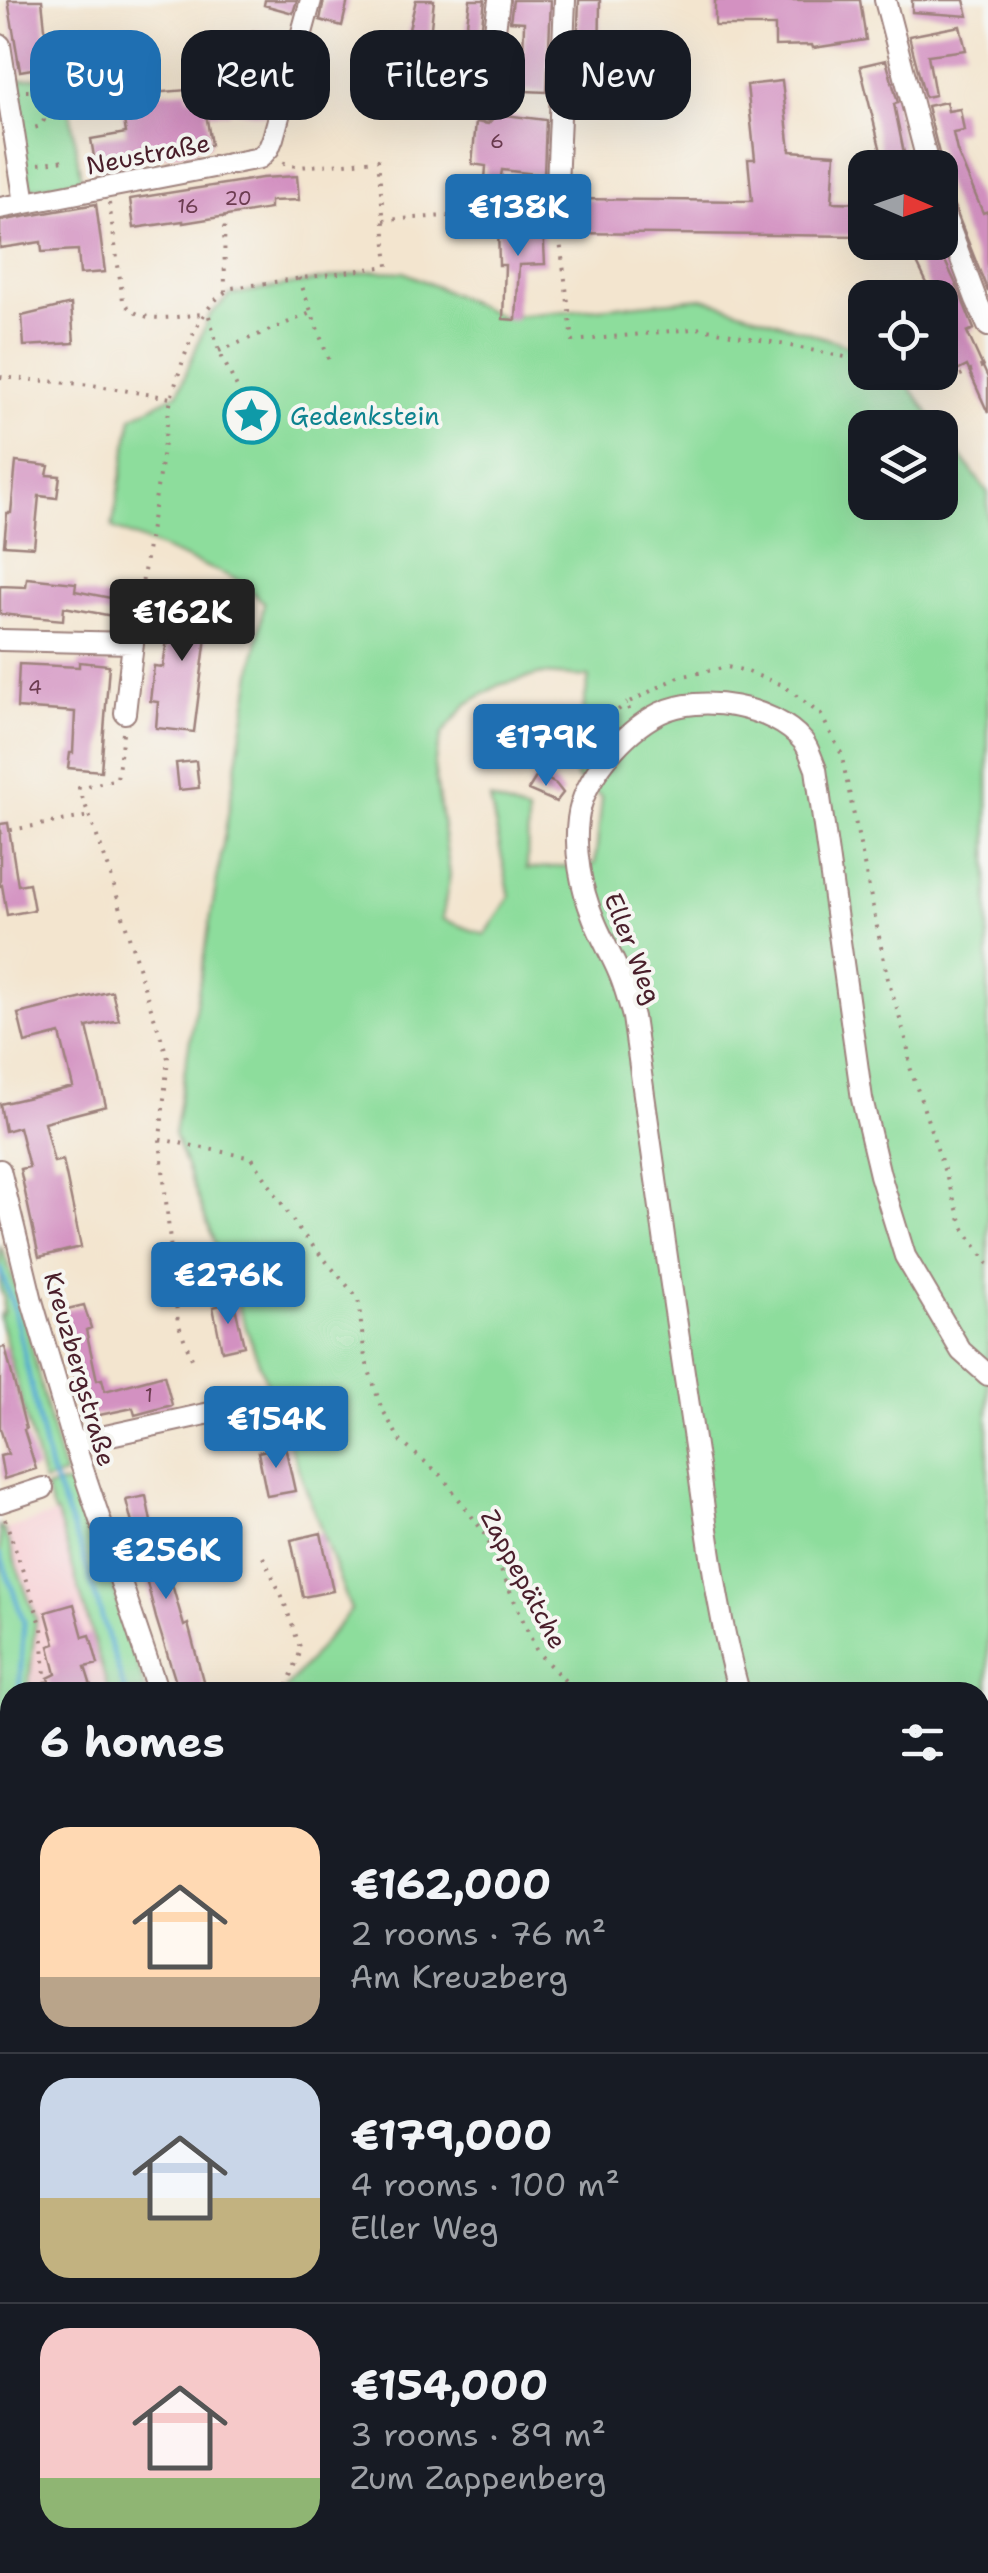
<!DOCTYPE html>
<meta charset="utf-8">
<style>
body{margin:0;font-family:"Shantell Sans",sans-serif;background:#20242c;color:#f1f3f6;height:100vh;display:flex;flex-direction:column;font-size:38px;white-space:nowrap}
*{box-sizing:border-box;margin:0}
p{font-size:32px;color:#9ea1a6}
.icon{flex:none;width:55px;height:55px;fill:none;stroke:currentColor;stroke-width:2;stroke-linecap:round;stroke-linejoin:round}
.map{position:relative;flex:1;overflow:hidden}
.side{position:absolute;left:0px;top:1682px;width:990px;height:892px;display:flex;flex-direction:column;background:#171b24;border-radius:30px 30px 0 0;box-shadow:0 10px 40px #0002}
.side>*{flex:none}
.hud{position:absolute;left:30px;top:30px;width:930px;height:90px;display:flex;gap:20px}
.needle{width:65px;rotate:92deg}
.fabs{position:absolute;left:848px;top:150px;display:grid;gap:20px}
.fabs a{display:grid;place-items:center;width:110px;height:110px;border-radius:20px;background:#171b24;box-shadow:0 10px 40px #0002;font-size:50px}
.price{position:absolute;translate:-50% -85px;padding:0 22px;border-radius:10px;background:#1f6fb2;color:#fff;font-size:32px;line-height:65px;filter:drop-shadow(0 2px 5px #0008)}
.price::after{content:'';position:absolute;left:50%;top:60px;width:30px;height:22px;margin-left:-15px;background:inherit;clip-path:polygon(0 0,100% 0,50% 100%)}
.price.active{background:#222;color:#fff}
ul{padding:0;list-style:none}
li{display:flex;align-items:center;gap:30px;height:250px;padding:0 40px}
li+li{border-top:2px solid #363941}
li span{display:grid;place-items:center;flex:none;width:280px;height:200px;border-radius:30px;color:#555}
li>.icon{margin-inline-start:auto}
span .icon{width:120px;height:120px;fill:#fffc;stroke-width:1}
li b{font-size:42px}
h2{display:flex;justify-content:space-between;align-items:center;height:120px;padding:0 40px;font-size:42px}
.pill{padding:0 35px;border-radius:30px;background:#171b24;box-shadow:0 10px 40px #0002;font-size:35px;line-height:90px}
.pill.active{background:#1f6fb2;color:#fff}
.map>svg:first-child{display:block}
.built{fill:#f7cfd4}
.industrial{fill:#d2bdc8}
.green{fill:#8ddd9c;stroke:#6c7e64;stroke-width:2.5;fill-rule:evenodd}
.lines{fill:none;stroke-linecap:round;stroke-linejoin:round}
.stream{stroke:#53abd0;stroke-width:5}
.building{fill:#d391c1}
.minor-casing{stroke:#9e827d;stroke-width:24}
.path{stroke:#9e827d;stroke-width:4;stroke-dasharray:2.5 8;stroke-linecap:butt}
.minor{stroke:#fff;stroke-width:20}
.labels{text-anchor:middle;stroke-width:8;stroke-linejoin:round;paint-order:stroke}
.number-label{font-size:20px;fill:#6c3c50}
.street-label{font-size:25px;fill:#4a1f2b;stroke:#f6f6f2}
.culture-label{font-size:25px;fill:#0d838f;stroke:#f6f6f2;text-anchor:start}
</style>
<div class="map">
<svg width="988" height="2573" viewBox="0 0 988 2573">
<rect width="100%" height="100%" fill="#f6f6f2"/>
<filter id="ink" filterUnits="userSpaceOnUse"><feTurbulence type="fractalNoise" baseFrequency=".01" numOctaves="2"/><feDisplacementMap in="SourceGraphic" scale="20" xChannelSelector="R" yChannelSelector="G"/><feConvolveMatrix kernelMatrix="1 2 1 2 8 2 1 2 1" color-interpolation-filters="sRGB"/></filter>
<filter id="wash" filterUnits="userSpaceOnUse"><feTurbulence type="fractalNoise" baseFrequency=".0048" numOctaves="4" result="noise"/><feDisplacementMap in="SourceGraphic" scale="40" xChannelSelector="R" yChannelSelector="G"/><feGaussianBlur stdDeviation="2.25" result="paint"/><feColorMatrix in="noise" values="0 0 0 0 0 0 0 0 0 0 0 0 0 0 0 0 0 1.4 0 .05"/><feComposite in="paint" operator="in"/></filter>
<g filter="url(#wash)">
<rect width="100%" height="100%" fill="#f3e5cf"/>
<path class="built" d="M57,1514l52,178h-80l8,-72 -33,-90z"/>
<path class="industrial" d="M10,2136v429h529l3,8h-542v-434z"/>
<path class="green" d="M64,73l17,107 -52,9 -18,-108z
M373,271l31,1 98,45 201,-19 162,53v21l34,1 41,55h-75v74h75v-74l48,65v2080h-158l-1,-8h151v-873h-697l68,-82 -177,-476 90,-532 -28,-23 -124,-51 20,-111 46,-24 31,-77 21,-21zM542,674l47,3 -12,65 -1,36 26,19 -7,67 -68,5 1,-56 -38,-14 20,98 -25,38 -43,-16 8,-44 -16,-109 8,-32 25,-30 32,-19z
M0,1245c32,73 39,155 65,230l-22,7 -43,-163v-5h3l1,-16 -4,-10z
M61,1484h11l19,59 11,7 44,142h-37l-52,-178 -3,-1 -9,-24z
M0,1526l4,4 32,89 -8,73h-18v185l-10,-47z
M10,1949v96l-10,7v-100z"/>
<g class="lines">
<path class="stream" d="M0,1268l14,41 36,161 32,82 43,140
M0,1554l24,68 -5,70
M0,2016l10,-9"/>
</g>
<g id="blocks">
<path class="building" d="M8,0h34l7,66 -29,5z
M265,0h32l-4,13 -29,-8z
M324,0h24l-6,26 -22,-6z
M416,0h18l-8,72 27,5 -2,21 -34,-5 -2,21h-15l9,-85z
M470,0h15l-5,41 -15,-2z
M513,0h38l-4,92 -46,-2 4,-33 18,2 1,-37 -14,-1z
M579,0h21l-1,76h-23z
M715,0h145l6,40 -53,8 -1,-3 -37,1v-20h-60z
M912,0h52l4,16 -56,-4z
M960,26l6,24 -38,5 7,40 -10,2 -16,-61z
M253,31l33,4 -21,80 -35,-5v3h-24l5,32 -15,2v4l-61,7 1,4 -40,7 -5,-30 35,-6 -4,-26 14,-2 -1,-16 16,-1 1,5 35,-3 1,7 62,1 4,-25 -5,-3z
M886,60l12,43 -4,1 13,64h-22l-25,-102z
M782,81l8,70 45,3 -3,48 33,1v33l-303,-3v-12l6,-5 2,-17 182,2 -4,-42h7l-8,-74z
M946,102l2,9 12,-2 4,22 -11,2 4,18 26,62 5,-2v81l-47,-119 1,-8 -15,-59z
M497,114l49,6 -2,55 -42,-5 -2,12 -15,-2 1,-14 -14,-2 4,-42 12,2z
M297,176l2,24 -29,1v8l-87,14v-2l-49,7 -4,-29 132,-21z
M96,204l9,68 -25,2 -2,-24 -36,2 -1,-10 -41,6v-27z
M543,225l2,39 -26,1 -3,55 -13,-1 2,-54h-6l-1,-39z
M932,242h4l20,42 18,45 -7,3 21,46v35l-21,-47 -10,5 -9,-21 6,-3 -14,-34v-15h-6l-22,-46z
M71,304l3,39 -50,3 -2,-30z
M16,462l33,4 -2,9 13,1 -3,22 -18,-2 -5,51 -30,-2 3,-32h4z
M27,578l49,5 -1,8 46,9 -3,17 -54,-10 -1,13 -63,-6v-28l26,1z
M174,592l26,3 10,10 -16,127 -38,-4 2,-26 -8,-1 4,-35 9,1z
M79,662l30,3 -8,106 -33,-3 2,-15h3l2,-41 -58,-4 2,-44 60,3z
M196,761l3,27 -20,2 -3,-27z
M538,774l18,10 7,9 -7,9 -28,-12z
M8,823l10,62 11,-2 5,27 -27,5 -5,-30 -2,1v-62z
M112,991l7,29 -32,7 19,79 -62,16 10,40 9,-2 18,87 -42,10 -19,-88 9,-2 -10,-40 -14,4 -5,-27 73,-17 -13,-53 -35,9 -7,-29z
M234,1302l10,44 -22,5 -9,-44z
M84,1305l7,23 -5,2 11,50 5,-1 3,12 59,-16 8,30 -37,10 -2,-7 -48,10 -26,-107z
M5,1347l21,82 -2,1 12,39 -32,10 -4,-23 8,-2 -8,-26v-80z
M285,1446l10,45 -28,5 -9,-44z
M146,1496l10,51 5,-1 23,80 4,-2 18,68h-27l-23,-74 -30,-118z
M321,1533l12,58 -30,6 -12,-57z
M74,1604l9,33 7,-2 8,29 -13,3 8,25h-41l-4,-14 8,-4 -7,-28 6,-2 -9,-32z"/>
</g>
</g>
<g filter="url(#ink)">
<use href="#blocks" fill-opacity="0" stroke="#9e827d" stroke-width="2.5"/>
<g class="lines">
<defs>
<path id="minor" d="M885,0l44,168
M0,45l25,158
M484,111l15,-111
M940,203l36,96 12,27
M0,208l260,-50 9,-10 4,-10 38,-138
M556,209l9,-209
M0,640l133,3 -8,70
M0,1170l32,131 42,142 84,249
M74,1443l136,-30
M0,1502l43,-14
M739,1692c-22,-77 -31,-159 -43,-239 -22,-145 -43,-291 -63,-436 -4,-15 -8,-30 -14,-44 -8,-19 -19,-37 -26,-56 -12,-29 -19,-66 -15,-98 5,-41 46,-88 82,-106 41,-20 113,-7 143,28 6,7 9,19 13,28l46,330 18,76 25,81 56,95 27,24
M980,1803h8
M0,2087l10,-3
M551,2565l2,8"/>
</defs>
<use href="#minor" class="minor-casing"/>
<path class="path" d="M26,91h13l5,29 -3,6 -11,3
M39,164l25,-4
M109,203l14,97c15,27 53,16 80,14
M224,216l1,75
M384,220l155,-10
M558,226l15,115 129,-13 163,33
M299,278l32,88
M209,316l10,35 32,65
M219,351l92,-38
M929,372l29,4 30,-12
M0,377l92,8 79,13
M136,623l35,-225c12,-36 25,-92 61,-110l156,-22 -10,-106 -79,7 -18,-5
M629,710l-2,-7 52,-26 48,-10 15,3 41,15 38,30 20,38 47,227 19,62 3,25 53,160 25,37
M123,733l-6,46 -38,9 30,81 36,121 23,68 -8,81 18,184 16,41
M583,758l5,-24 39,-31
M0,832l90,-16
M160,1139l92,19 47,72 59,68 7,60 16,49 20,35 40,33 44,59 52,118 39,40
M5,1519l37,108 4,65
M263,1557l19,39 19,54 -16,42
M0,1820l10,-1
M980,1836l8,1"/>
<use href="#minor" class="minor"/>
</g>
</g>
<defs>
<symbol id="sight-ring" viewBox="-11 -11 22 22"><circle r="9.5" fill="#f6f6f2" stroke="#0f9aa8" stroke-width="1.5"/><path d="M0-6L1.8-2.2L6-1.7L2.9 1.2L3.7 5.4L0 3.3L-3.7 5.4L-2.9 1.2L-6-1.7L-1.8-2.2Z" fill="#0f9aa8"/></symbol>
</defs>
<g fill-rule="evenodd">
<use href="#sight-ring" x="220" y="384" width="63" height="63"/>
</g>
<g class="labels">
<g class="number-label">
<text x="497" y="148">6</text>
<text x="238" y="205">20</text>
<text x="188" y="213">16</text>
<text x="35" y="694">4</text>
<text x="149" y="1402">1</text>
</g>
<g class="street-label">
<text transform="translate(148 154) rotate(-11)" y="9">Neustraße</text>
<text transform="translate(633 948) rotate(69)" y="9">Eller Weg</text>
<text transform="translate(80 1369) rotate(74)" y="9">Kreuzbergstraße</text>
<text transform="translate(524 1579) rotate(62)" y="9">Zappepätche</text>
</g>
<g class="culture-label">
<text x="290" y="425">Gedenkstein</text>
</g>
</g>
</svg>
<div class="fabs">
<a><svg class="needle" viewBox="-14 -14 28 28"><path d="M0-13l5 13h-10z" fill="#e53935"/><path d="M0 13l5-13h-10z" fill="#9ea1a6"/></svg></a>
<a><svg class="icon" aria-label="locate" viewBox="0 0 24 24"><circle cx="12" cy="12" r="6"/><path d="M12 2v4M12 18v4M2 12h4M18 12h4"/></svg></a>
<a><svg class="icon" aria-label="layers" viewBox="0 0 24 24"><path d="M12 4l9 5-9 5-9-5zM3 14l9 5 9-5"/></svg></a>
</div>
<b class="price" style="left:518px;top:259px">€138K</b>
<b class="price active" style="left:182px;top:664px">€162K</b>
<b class="price" style="left:546px;top:789px">€179K</b>
<b class="price" style="left:228px;top:1327px">€276K</b>
<b class="price" style="left:276px;top:1471px">€154K</b>
<b class="price" style="left:166px;top:1602px">€256K</b>
<div class="hud">
<a class="pill active">Buy</a>
<a class="pill">Rent</a>
<a class="pill">Filters</a>
<a class="pill">New</a>
</div>
<section class="side">
<h2>6 homes<svg class="icon" aria-label="filters" viewBox="0 0 24 24"><path d="M4 7h16M4 17h16"/><circle cx="9" cy="7" r="2"/><circle cx="15" cy="17" r="2"/></svg></h2>
<ul>
<li><span style="background:linear-gradient(#ffd9b3 75%,#b9a48a 0)"><svg class="icon" aria-label="home" viewBox="0 0 24 24"><path d="M3 11l9-7 9 7M6 9v11h12V9"/></svg></span><div><b>€162,000</b><p>2 rooms · 76 m²</p><p>Am Kreuzberg</p></div></li>
<li><span style="background:linear-gradient(#c9d6e8 60%,#c2b280 0)"><svg class="icon" aria-label="home" viewBox="0 0 24 24"><path d="M3 11l9-7 9 7M6 9v11h12V9"/></svg></span><div><b>€179,000</b><p>4 rooms · 100 m²</p><p>Eller Weg</p></div></li>
<li><span style="background:linear-gradient(#f6c9c9 75%,#8fb573 0)"><svg class="icon" aria-label="home" viewBox="0 0 24 24"><path d="M3 11l9-7 9 7M6 9v11h12V9"/></svg></span><div><b>€154,000</b><p>3 rooms · 89 m²</p><p>Zum Zappenberg</p></div></li>
</ul>
</section>
</div>
